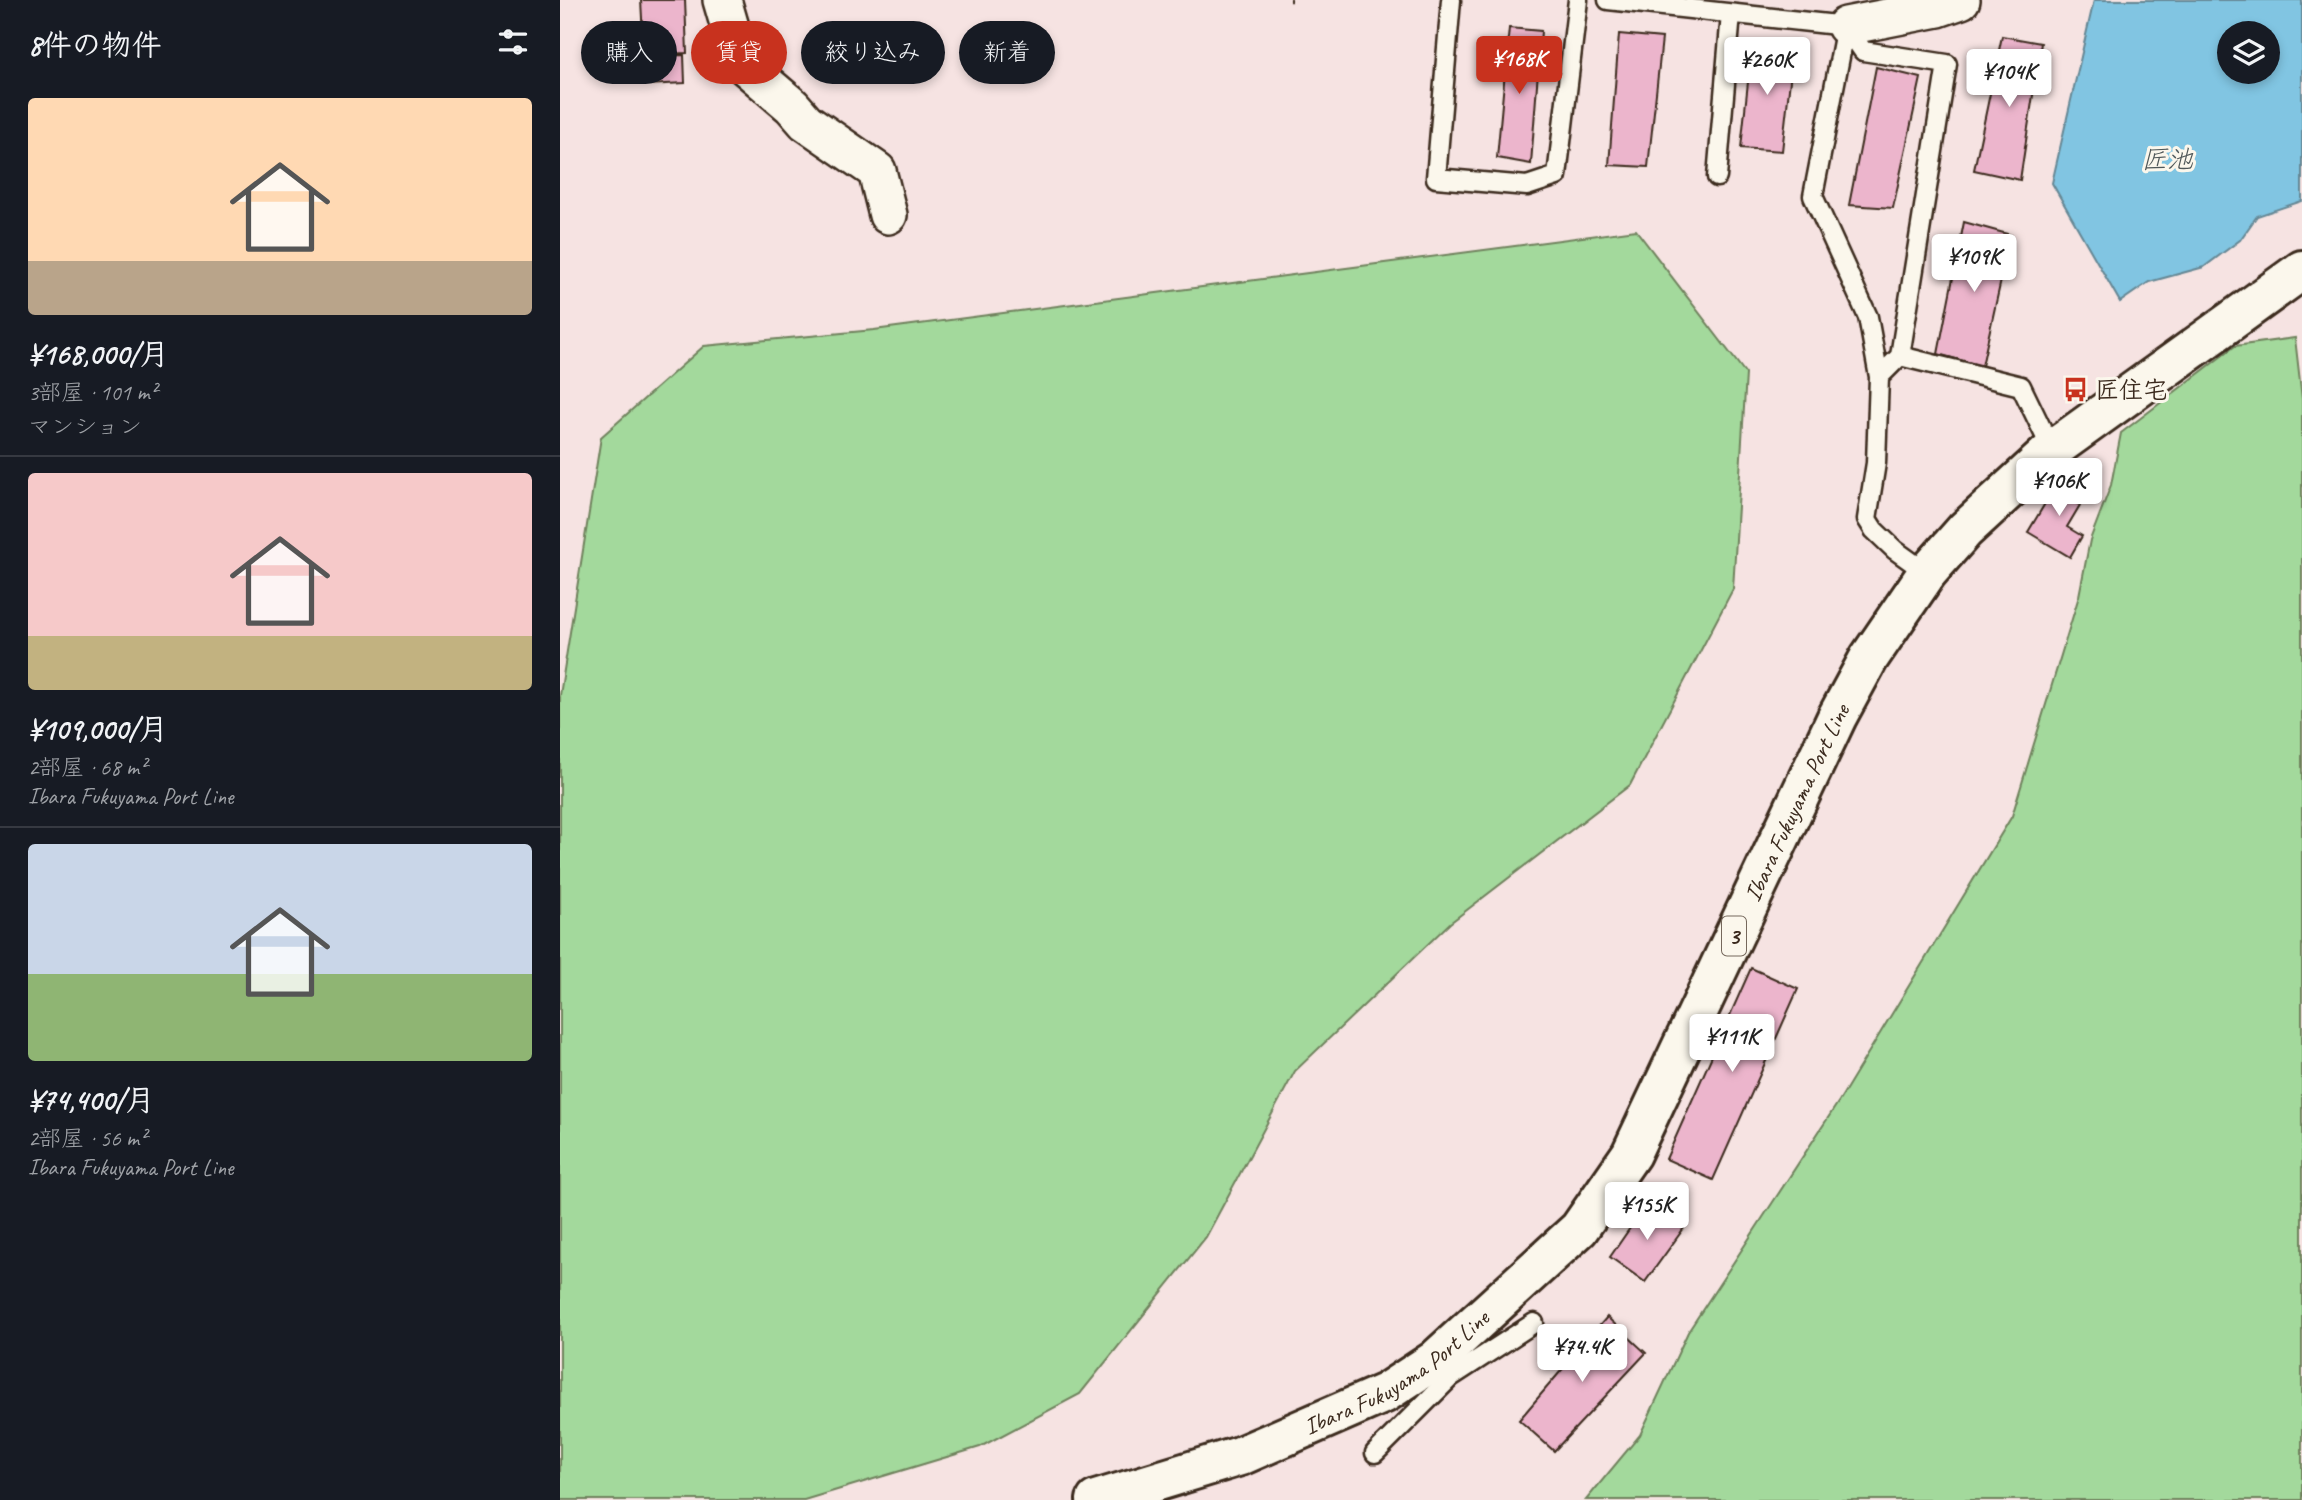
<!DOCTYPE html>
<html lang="ja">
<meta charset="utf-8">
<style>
body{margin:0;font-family:Caveat,"Klee One",sans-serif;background:#20242c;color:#f1f3f6;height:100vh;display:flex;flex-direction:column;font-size:26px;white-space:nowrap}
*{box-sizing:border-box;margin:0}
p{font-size:23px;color:#9ea1a6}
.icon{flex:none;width:38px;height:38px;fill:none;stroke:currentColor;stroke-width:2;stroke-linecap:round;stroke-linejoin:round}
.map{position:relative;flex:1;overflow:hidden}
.panel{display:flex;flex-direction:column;background:#171b24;width:560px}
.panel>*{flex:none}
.banner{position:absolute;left:21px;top:21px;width:665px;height:63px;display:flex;gap:14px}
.fabs{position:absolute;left:1657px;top:21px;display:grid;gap:14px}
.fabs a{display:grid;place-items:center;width:63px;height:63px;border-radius:50%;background:#171b24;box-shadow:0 4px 10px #0003;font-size:35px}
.price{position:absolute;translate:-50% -60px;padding:0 16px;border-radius:7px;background:#fff;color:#222;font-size:23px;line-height:46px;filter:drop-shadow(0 2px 4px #0008)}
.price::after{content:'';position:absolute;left:50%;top:42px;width:21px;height:16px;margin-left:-10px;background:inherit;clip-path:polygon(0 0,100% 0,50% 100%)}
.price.on{background:#c8321e;color:#fff}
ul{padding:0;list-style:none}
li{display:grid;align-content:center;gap:14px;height:371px;padding:0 28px}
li+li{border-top:2px solid #363941}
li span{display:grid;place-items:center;height:217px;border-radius:7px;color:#555}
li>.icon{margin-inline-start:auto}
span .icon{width:126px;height:126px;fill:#fffc;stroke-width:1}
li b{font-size:30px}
h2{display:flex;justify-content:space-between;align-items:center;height:84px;padding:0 28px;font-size:30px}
.chip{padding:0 24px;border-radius:32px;background:#171b24;box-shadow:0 4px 10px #0003;font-size:24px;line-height:63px}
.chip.on{background:#c8321e;color:#fff}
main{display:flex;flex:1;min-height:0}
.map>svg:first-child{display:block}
.green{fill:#a3d99c;stroke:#6f825d;stroke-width:2}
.water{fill:#81c5e2;stroke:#658794;stroke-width:2;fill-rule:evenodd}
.building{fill:#ecb5cc;stroke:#3b2a1e;stroke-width:2}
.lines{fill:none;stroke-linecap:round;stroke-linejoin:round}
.lane-casing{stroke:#3b2a1e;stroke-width:23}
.street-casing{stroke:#3b2a1e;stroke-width:42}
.primary-casing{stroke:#3b2a1e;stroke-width:44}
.path{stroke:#3b2a1e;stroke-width:4.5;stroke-dasharray:2 5;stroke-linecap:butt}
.lane{stroke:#fbf7ec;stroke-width:18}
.street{stroke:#fbf7ec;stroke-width:37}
.primary{stroke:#fbf7ec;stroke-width:38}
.labels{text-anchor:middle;stroke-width:6;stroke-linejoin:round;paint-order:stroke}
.shield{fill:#fbf7ec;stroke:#75685c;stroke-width:2}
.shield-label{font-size:23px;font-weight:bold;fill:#3b2a1e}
.poi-label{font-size:24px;font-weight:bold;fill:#3b2a1e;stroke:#fbf7ec;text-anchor:start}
.street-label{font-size:24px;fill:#3b2a1e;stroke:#fbf7ec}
.water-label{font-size:26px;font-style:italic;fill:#505859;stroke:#fbf7ec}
</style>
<main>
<section class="panel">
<h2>8件の物件<svg class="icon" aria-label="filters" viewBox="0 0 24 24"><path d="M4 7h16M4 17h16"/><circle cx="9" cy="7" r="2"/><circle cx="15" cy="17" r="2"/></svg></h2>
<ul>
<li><span style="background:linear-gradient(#ffd9b3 75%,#b9a48a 0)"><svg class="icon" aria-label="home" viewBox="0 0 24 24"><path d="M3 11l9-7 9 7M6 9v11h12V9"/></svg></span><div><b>¥168,000/月</b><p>3部屋 · 101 m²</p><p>マンション</p></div></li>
<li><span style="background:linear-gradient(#f6c9c9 75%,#c2b280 0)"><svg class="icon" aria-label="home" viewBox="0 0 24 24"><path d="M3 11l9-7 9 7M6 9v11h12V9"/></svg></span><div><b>¥109,000/月</b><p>2部屋 · 68 m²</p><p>Ibara Fukuyama Port Line</p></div></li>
<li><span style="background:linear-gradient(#c9d6e8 60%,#8fb573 0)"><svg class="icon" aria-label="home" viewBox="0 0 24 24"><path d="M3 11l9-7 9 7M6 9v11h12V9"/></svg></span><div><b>¥74,400/月</b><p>2部屋 · 56 m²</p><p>Ibara Fukuyama Port Line</p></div></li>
</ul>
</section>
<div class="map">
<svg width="1742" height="1500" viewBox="0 0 1742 1500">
<rect width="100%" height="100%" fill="#f6e3e2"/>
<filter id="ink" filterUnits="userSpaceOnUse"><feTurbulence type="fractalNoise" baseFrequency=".0143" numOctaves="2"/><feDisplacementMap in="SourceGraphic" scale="14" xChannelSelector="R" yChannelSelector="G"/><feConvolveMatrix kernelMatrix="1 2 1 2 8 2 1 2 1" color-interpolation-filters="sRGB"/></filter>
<g filter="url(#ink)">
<path class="green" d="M1076,230l110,144 -13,215 -103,196 -180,138 -155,148 -89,166 -126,157 -100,53 -176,53h-244v-805l41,-258 103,-91 170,-16z
M1735,338l7,61v1101h-716l54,-65 48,-103 151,-231 173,-285 67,-220 11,-56 21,-55 10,-52 114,-87z"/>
<path class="water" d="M1534,0h208v201l-45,15 -17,24 -36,27 -55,15 -29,20 -68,-119zM1670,33h38v39h-38z"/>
<path class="building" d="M81,0h44l2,53 -43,2z
M949,28l32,3 -10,133 -34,-6z
M1059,34l43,4 -14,129 -39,-2z
M1442,36l39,7 -21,137 -46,-10z
M1192,44l42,1 -12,106 -41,-3z
M124,55l1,28 -39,2 -2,-28z
M1316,67l45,11 -28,130 -44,-3z
M1404,222l47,13 -29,131 -44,-12z
M1502,475l18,11 -8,14 8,5 -13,22 15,9 -12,21 -42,-25z
M1191,968l47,21 -85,191 -47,-21z
M1088,1202l36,26 -39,54 -35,-25z
M1047,1317l39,36 -92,98 -35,-31z"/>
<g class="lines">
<defs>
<path id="lane" d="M891,0l-15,178 91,8 30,-10 21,-176
M1048,0l238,26 17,25 84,13 -47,292 -21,21
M1286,26l-33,170 55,121 11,60 -3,86 -9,56 7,11 21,20 32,23
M1157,177l14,-163
M1340,356l121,30 31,64
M875,1360l16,17 83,-54
M815,1453l76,-76"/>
<path id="street" d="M162,0l14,48 8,17 48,41 14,16 71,49 11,44
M1286,26l92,-18 23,-8"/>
<g id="primary">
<path id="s1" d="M536,1500l144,-44 145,-63 50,-33 144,-131 52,-75 206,-437 32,-59 58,-85 38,-43 87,-80 250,-180"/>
</g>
</defs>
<use href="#lane" class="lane-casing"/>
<use href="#street" class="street-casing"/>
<use href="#primary" class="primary-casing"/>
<path class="path" d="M730,0h6"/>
<use href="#lane" class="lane"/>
<use href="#street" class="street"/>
<use href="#primary" class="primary"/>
</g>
</g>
<defs>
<symbol id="bus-bare" viewBox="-9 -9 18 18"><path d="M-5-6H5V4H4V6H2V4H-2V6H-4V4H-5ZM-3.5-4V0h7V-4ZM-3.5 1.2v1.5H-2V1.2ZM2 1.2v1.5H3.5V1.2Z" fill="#c8321e" stroke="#fbf7ec" stroke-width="2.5" paint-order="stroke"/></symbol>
</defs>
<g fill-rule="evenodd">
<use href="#bus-bare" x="1498" y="372" width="35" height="35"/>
</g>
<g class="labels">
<rect class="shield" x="1162" y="916.5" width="24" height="39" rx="5"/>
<g class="shield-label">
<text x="1174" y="944">3</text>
</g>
<g class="poi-label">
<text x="1535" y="398">匠住宅</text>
</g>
<g class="street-label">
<text dy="8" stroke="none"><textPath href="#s1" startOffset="1043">Ibara Fukuyama Port Line</textPath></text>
<text dy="8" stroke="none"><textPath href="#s1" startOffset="329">Ibara Fukuyama Port Line</textPath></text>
</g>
<g class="water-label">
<text x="1607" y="168">匠池</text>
</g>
</g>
</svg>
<div class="fabs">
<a><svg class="icon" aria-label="layers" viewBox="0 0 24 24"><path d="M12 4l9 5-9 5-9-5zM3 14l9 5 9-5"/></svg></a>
</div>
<b class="price on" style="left:959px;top:96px">¥168K</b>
<b class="price" style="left:1207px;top:97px">¥260K</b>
<b class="price" style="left:1449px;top:109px">¥104K</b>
<b class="price" style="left:1414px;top:294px">¥109K</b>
<b class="price" style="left:1499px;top:518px">¥106K</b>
<b class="price" style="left:1172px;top:1074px">¥111K</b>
<b class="price" style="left:1087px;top:1242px">¥155K</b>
<b class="price" style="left:1022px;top:1384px">¥74.4K</b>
<div class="banner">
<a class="chip">購入</a>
<a class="chip on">賃貸</a>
<a class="chip">絞り込み</a>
<a class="chip">新着</a>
</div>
</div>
</main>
